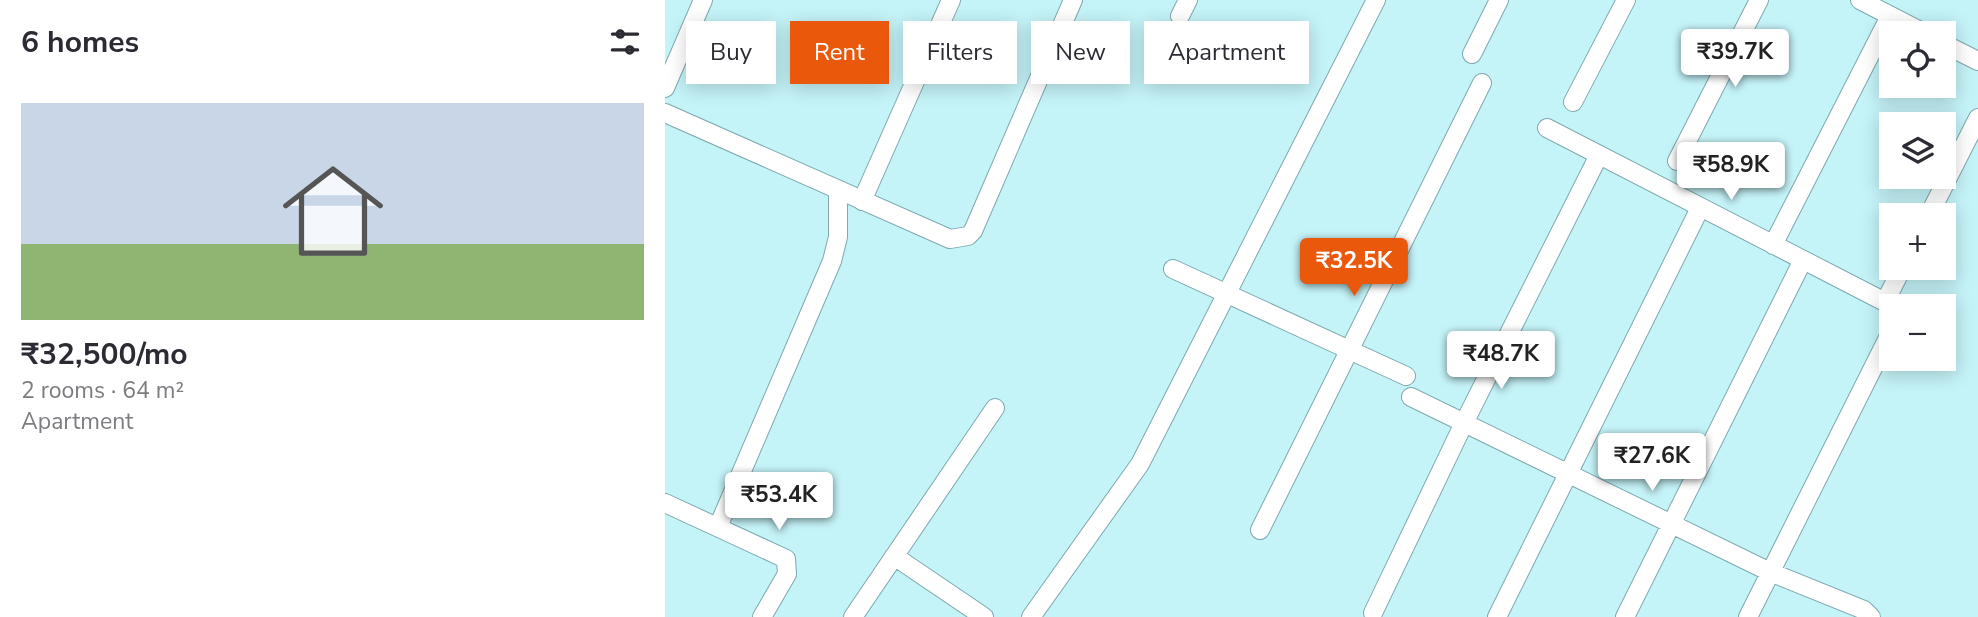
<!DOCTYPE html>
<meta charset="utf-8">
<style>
body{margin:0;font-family:"Nunito Sans",sans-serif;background:#f7f7f7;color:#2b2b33;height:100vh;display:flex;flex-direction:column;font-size:26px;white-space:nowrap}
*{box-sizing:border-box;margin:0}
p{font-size:23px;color:#7c7c81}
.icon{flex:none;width:38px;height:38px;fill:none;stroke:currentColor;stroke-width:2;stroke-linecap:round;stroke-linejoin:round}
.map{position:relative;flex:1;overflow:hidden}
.panel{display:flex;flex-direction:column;background:#fff;width:665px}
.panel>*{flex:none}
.banner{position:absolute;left:21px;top:21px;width:665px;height:63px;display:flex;gap:14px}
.buttons{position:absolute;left:1214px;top:21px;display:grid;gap:14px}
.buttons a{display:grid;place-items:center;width:77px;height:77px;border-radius:0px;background:#fff;box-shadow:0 4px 18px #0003;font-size:35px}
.price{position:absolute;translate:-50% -60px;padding:0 16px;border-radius:7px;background:#fff;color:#222;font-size:23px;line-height:46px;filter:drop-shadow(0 2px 4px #0008)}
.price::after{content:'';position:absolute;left:50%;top:42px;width:21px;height:16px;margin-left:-10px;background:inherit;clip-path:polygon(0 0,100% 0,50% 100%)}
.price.selected{background:#ea580c;color:#fff}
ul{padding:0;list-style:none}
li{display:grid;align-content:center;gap:14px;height:371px;padding:0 21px}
li span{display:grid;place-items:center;height:217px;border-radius:0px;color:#555}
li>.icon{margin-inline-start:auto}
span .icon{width:126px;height:126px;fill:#fffc;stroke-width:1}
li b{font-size:30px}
h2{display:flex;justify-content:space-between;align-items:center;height:84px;padding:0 21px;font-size:30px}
.chip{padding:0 24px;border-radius:0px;background:#fff;box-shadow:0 4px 18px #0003;font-size:24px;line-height:63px}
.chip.selected{background:#ea580c;color:#fff}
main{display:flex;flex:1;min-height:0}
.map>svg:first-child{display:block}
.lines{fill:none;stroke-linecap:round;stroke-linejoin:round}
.street-casing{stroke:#7da9af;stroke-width:20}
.street{stroke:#fff;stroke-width:18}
</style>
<main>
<section class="panel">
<h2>6 homes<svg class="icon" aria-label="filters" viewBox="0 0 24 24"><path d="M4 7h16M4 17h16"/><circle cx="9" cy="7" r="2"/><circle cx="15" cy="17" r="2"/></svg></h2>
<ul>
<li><span style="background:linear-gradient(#c9d6e8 65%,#8fb573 0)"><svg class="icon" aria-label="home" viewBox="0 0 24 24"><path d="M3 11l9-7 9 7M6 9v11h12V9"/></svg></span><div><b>₹32,500/mo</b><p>2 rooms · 64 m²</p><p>Apartment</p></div></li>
</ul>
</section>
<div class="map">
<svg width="1313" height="617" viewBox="0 0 1313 617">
<rect width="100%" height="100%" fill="#c4f3f8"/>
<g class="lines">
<defs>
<path id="street" d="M1195,0l64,33
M515,16l8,-16
M1279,44l34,17
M807,54l27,-54
M0,88l38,-88
M908,102l53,-102
M0,113l285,126 18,-3 5,-5 100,-231
M882,128l338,174 7,7
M1012,161l82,-161
M197,201l89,-201
M1264,215l49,-97
M1108,245l117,-229
M508,269l233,107
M1220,302l17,-34
M746,397l359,175 94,38 7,7
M0,503l121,56 1,15 -25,43
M53,527l114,-266 6,-24v-47
M595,530l222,-447
M229,556l90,61
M708,613l91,-190 135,-268
M188,617l142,-209
M366,617l109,-153 236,-464
M832,617l203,-409
M960,617l178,-357
M1083,617l144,-287"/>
</defs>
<use href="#street" class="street-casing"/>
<use href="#street" class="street"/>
</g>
</svg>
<div class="buttons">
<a><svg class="icon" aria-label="locate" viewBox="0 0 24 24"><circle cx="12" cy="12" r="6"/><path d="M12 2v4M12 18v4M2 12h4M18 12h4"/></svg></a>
<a><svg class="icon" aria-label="layers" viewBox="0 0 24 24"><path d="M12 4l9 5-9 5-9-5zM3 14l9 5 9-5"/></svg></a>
<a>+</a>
<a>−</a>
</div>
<b class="price" style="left:1070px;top:89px">₹39.7K</b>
<b class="price" style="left:1066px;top:202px">₹58.9K</b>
<b class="price selected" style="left:689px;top:298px">₹32.5K</b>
<b class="price" style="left:836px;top:391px">₹48.7K</b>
<b class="price" style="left:987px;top:493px">₹27.6K</b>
<b class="price" style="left:114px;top:532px">₹53.4K</b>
<div class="banner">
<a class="chip">Buy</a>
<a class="chip selected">Rent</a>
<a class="chip">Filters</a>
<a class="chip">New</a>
<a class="chip">Apartment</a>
</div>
</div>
</main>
